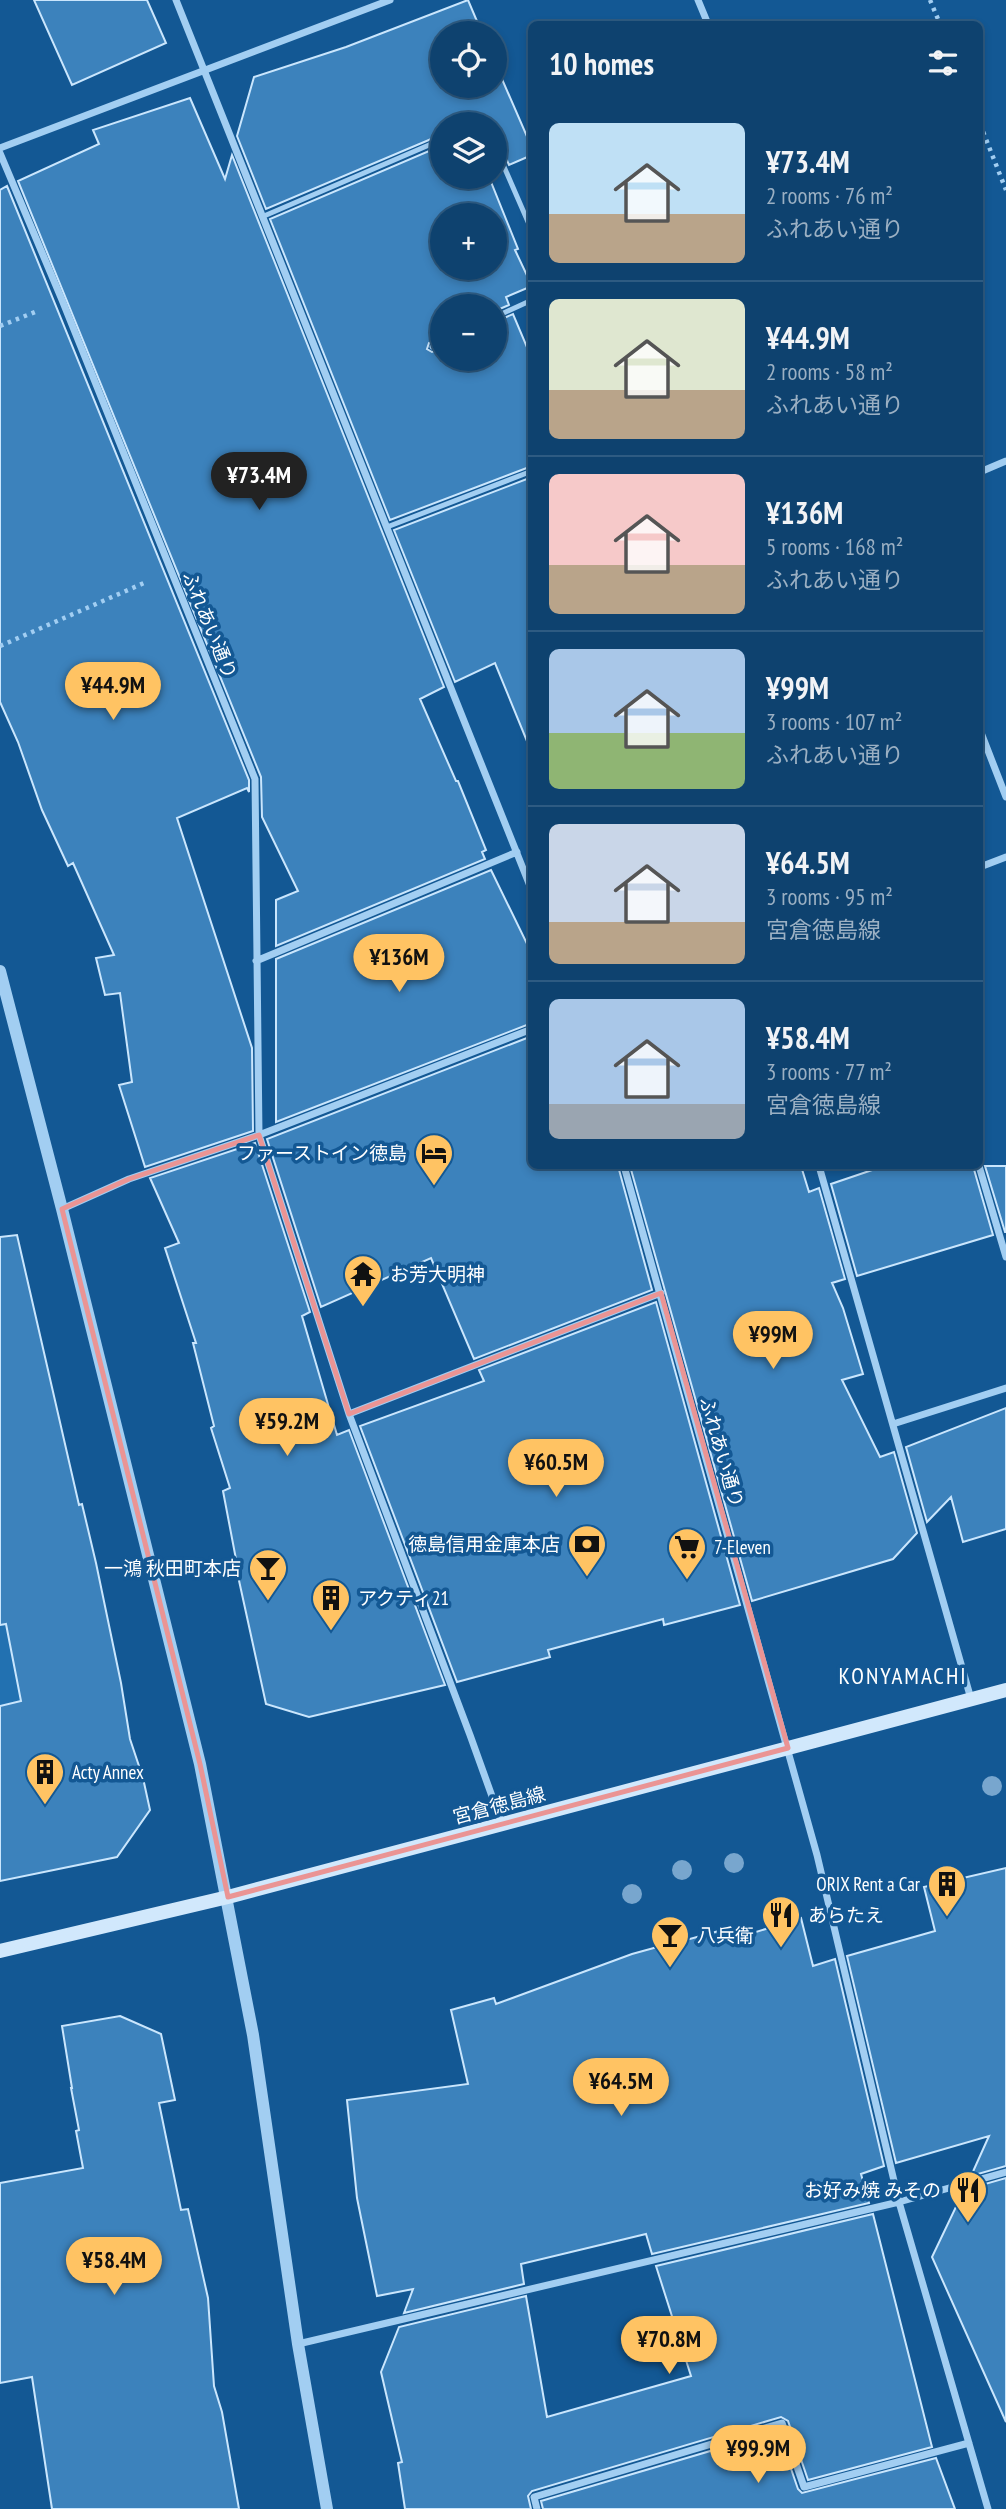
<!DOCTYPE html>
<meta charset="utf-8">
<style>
body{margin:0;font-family:"PT Sans Narrow","Noto Sans JP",sans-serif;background:#1c4d77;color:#f1f3f6;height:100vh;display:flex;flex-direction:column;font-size:26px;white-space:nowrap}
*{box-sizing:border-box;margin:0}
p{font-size:23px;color:#9bb0c3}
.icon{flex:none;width:38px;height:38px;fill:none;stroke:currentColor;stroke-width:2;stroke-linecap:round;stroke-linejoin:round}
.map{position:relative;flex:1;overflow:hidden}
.drawer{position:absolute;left:528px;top:21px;width:455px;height:1148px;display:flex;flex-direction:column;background:#0e426f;border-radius:10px;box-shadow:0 4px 10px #0003,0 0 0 2px #2e5b82}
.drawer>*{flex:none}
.controls{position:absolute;left:430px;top:21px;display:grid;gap:14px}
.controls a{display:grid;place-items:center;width:77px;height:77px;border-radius:50%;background:#0e426f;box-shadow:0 4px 10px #0003,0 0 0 2px #2e5b82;font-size:35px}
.price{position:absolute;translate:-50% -60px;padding:0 16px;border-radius:24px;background:#ffc363;color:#111;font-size:23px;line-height:46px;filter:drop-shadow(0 2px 4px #0008)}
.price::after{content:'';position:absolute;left:50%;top:42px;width:21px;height:16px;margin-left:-10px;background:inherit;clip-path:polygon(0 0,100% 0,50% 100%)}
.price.active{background:#222;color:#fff}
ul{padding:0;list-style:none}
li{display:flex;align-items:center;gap:21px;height:175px;padding:0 21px}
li+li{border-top:2px solid #2e5b82}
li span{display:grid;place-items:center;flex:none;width:196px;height:140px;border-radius:10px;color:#555}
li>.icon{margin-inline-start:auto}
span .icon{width:84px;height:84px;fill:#fffc;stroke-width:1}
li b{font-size:30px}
h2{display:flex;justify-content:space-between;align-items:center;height:84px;padding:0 21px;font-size:30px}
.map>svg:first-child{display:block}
.green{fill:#2271b1}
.building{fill:#3c82bc;stroke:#cae6fd;stroke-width:2;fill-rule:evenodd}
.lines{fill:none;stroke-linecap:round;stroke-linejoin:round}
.path{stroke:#a2cef2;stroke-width:4.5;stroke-dasharray:3.5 5;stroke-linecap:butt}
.service{stroke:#a2cef2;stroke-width:5}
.minor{stroke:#a2cef2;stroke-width:7}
.tertiary{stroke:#a2cef2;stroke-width:12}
.secondary{stroke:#d1e8fc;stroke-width:14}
.tree{fill:#78a6ce}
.marked{fill:none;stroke:#ea9494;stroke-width:5;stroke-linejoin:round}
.labels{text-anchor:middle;stroke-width:7;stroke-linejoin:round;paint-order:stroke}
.street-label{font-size:19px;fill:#fff;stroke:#135894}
.poi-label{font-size:19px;fill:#fff;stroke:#135894;text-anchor:start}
.quarter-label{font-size:23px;letter-spacing:2px;fill:#fff;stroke:#135894}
</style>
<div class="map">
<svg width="1006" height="2509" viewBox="0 0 1006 2509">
<rect width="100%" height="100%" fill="#135894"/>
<path class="green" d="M6,1624l15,77 -21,5v-81z"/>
<path class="building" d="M34,0h113l19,43 -94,42z
M468,0l14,33h-39v53h52v-23l37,85v7l-23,10 -9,-21 -5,-3v-17h-4l-5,-8 -11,4 -2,4h-30v10l-177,75 -29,-73 17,-59 92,-30z
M190,98l35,81 7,-24 212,532 -24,12 36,82h2l28,69 -4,2 3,7 -209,87v-46l22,-9 -36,-74 -1,-40 -243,-596 81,-37 -6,-14z
M443,145v32h46l29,72 -3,1 17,36 -26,11 3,8 -14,6v-5h-52v31l-14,6 -2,6 5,3 11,-4v11h52v-37l18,-8 19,45v107l-142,54 -120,-301zM443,215h52v53h-52z
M7,186l242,594v12l-2,-4 -70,30 75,230 1,83 -108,36 -26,-82 13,-3 -12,-89 -15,2 -9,-37 18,-3 -41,-92 -5,3 -26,-56 -24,-68 -18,-40v-512z
M532,477v274h-1l-36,-88 -40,19 -61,-152z
M491,870l41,84v69l-256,99v-163z
M532,1036v130h86l34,124 -178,69 -43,-101 -110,49 -54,-168z
M255,1143l55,169 -8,4 35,119 12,-5 96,255 -136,32 -43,-13 -28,-128 1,-1 -16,-84 7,-3 -19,-60 3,-2 -21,-83h3l-31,-95 14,-5 -29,-65z
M630,1166h171l8,26 10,-4 26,91 -13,4 11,25 20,66 -21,6 38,77 14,-5 23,81 -24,26 -141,42z
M884,1166h89l20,69 -136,41 -26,-92z
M985,1166h21v66h-1z
M17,1235l62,270 3,-1 14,59 25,120 9,56 13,39 7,32 -33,47 -117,24v-175l21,-5 -15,-77 -6,1v-388z
M656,1302l84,303 -76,20 -1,-6 -115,31 2,7 -93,25 -97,-256 124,-45 -5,-11z
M1006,1408v121l-43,13 -12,-45 -24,25 -21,-75z
M1006,1868v298l-35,10 18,-40 -93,27 -49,-207 88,-25 -11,-44z
M801,1918l12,48 22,-7 49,207 -23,8 8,29 -217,51 -6,-20 -125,30 3,20 -120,29 9,-24 -36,7 -20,-98 -10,-98 121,-16 -17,-74 43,-12 2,6 136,-50 47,-13v1l47,-13 4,11z
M120,2016l41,18 14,66 -16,3 22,107 7,-1 20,89 6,88 8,26 17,97h-187l-20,-132 -32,6v-200l83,-15 -7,-37 3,-1 -8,-42h1l-10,-62z
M1006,2178v244l-74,-165 32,-67z
M873,2214l59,233 -124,33 -20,-59 -7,-4 -249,74 -4,5 3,13h-126l-7,-46 4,-1 -21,-90 18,-45 127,-31 21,121 144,-41 -35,-110z
M778,2431l20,58 4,4 134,-35 19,51h-412l-2,-8z"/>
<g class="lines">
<path class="path" d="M930,0l10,24
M980,124l26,66
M0,326l35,-14
M0,646l144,-63"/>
<path class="service" d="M478,124l7,-3 1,3
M495,146l37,85
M264,216l179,-77
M495,317l37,-17
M432,347l11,-5
M387,527l145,-56"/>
<path class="minor" d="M176,0l356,891
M698,0l10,24
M0,148l390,-148
M0,153l62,147 193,479 4,356 90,279 121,321 32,89
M980,472l26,-11
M980,730l26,67
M980,867l26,-10
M256,961l261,-109
M624,1166l193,689 82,347 89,307
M819,1166l152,533
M979,1166l27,91
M62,1209l67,-30 130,-44 273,-106
M349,1414l312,-121
M893,1424l113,-36
M298,2344l601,-142 107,-30
M537,2509l-3,-12 248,-74 22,64 165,-44"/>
<path class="tertiary" d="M0,971l62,238 138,555 53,271 45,309 29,165"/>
<path class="secondary" d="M0,1951l228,-54 778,-207"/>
</g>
<g class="tree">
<circle cx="992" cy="1786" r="10"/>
<circle cx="734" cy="1863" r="10"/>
<circle cx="682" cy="1870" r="10"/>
<circle cx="632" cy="1894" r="10"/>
</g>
<path class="marked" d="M259,1135l90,279 312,-121 127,455 -560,149 -28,-133 -138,-555 67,-30z"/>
<defs>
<symbol id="hotel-pin" viewBox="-11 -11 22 30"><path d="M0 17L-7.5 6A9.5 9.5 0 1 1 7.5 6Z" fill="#ffc363" stroke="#135894"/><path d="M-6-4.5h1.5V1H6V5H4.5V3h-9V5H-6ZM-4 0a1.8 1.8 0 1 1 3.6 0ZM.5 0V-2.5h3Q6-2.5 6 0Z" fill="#111"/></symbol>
<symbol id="temple-pin" viewBox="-11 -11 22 30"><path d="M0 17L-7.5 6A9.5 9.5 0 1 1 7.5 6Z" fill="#ffc363" stroke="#135894"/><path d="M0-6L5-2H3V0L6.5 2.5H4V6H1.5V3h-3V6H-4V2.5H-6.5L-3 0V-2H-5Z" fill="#111"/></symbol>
<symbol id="bank-pin" viewBox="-11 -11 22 30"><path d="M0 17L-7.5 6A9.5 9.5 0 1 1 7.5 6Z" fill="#ffc363" stroke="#135894"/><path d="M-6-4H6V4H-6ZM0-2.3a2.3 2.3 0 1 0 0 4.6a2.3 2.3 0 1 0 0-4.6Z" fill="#111"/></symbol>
<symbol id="supermarket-pin" viewBox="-11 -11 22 30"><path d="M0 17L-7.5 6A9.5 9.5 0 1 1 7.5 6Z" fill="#ffc363" stroke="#135894"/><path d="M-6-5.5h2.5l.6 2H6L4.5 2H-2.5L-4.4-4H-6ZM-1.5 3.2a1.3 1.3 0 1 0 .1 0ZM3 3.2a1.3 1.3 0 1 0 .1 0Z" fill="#111"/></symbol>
<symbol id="bar-pin" viewBox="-11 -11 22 30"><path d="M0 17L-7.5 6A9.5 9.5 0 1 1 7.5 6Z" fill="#ffc363" stroke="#135894"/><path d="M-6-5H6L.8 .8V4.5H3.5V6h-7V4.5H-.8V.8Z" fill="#111"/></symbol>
<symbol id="building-pin" viewBox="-11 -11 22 30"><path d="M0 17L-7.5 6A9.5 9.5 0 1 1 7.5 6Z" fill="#ffc363" stroke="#135894"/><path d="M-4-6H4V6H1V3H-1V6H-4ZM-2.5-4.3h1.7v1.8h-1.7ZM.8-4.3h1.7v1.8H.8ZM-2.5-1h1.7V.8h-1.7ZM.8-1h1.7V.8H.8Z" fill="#111"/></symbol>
<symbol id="restaurant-pin" viewBox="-11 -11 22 30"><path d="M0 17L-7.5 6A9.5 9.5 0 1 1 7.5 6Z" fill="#ffc363" stroke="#135894"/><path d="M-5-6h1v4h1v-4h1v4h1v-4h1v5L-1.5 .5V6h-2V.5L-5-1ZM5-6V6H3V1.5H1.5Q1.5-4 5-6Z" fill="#111"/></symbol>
</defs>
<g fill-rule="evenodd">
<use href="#hotel-pin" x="412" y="1131" width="44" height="60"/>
<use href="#temple-pin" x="341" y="1252" width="44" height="60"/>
<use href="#bank-pin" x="565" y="1522" width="44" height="60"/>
<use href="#supermarket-pin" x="665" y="1525" width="44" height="60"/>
<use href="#bar-pin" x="246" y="1546" width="44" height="60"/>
<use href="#building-pin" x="309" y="1576" width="44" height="60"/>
<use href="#building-pin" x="23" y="1750" width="44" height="60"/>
<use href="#building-pin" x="925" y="1862" width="44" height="60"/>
<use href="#restaurant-pin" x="759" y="1893" width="44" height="60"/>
<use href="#bar-pin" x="648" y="1913" width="44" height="60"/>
<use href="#restaurant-pin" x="946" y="2168" width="44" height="60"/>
</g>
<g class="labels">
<g class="street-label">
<text transform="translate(210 625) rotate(68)" y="7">ふれあい通り</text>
<text transform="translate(722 1452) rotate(74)" y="7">ふれあい通り</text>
<text transform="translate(499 1805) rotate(-15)" y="7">宮倉徳島線</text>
</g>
<g class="poi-label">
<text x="407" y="1160" text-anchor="end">ファーストイン徳島</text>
<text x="390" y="1281">お芳大明神</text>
<text x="560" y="1551" text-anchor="end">徳島信用金庫本店</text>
<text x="714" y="1554">7-Eleven</text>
<text x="241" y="1575" text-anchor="end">一鴻 秋田町本店</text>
<text x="358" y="1605">アクティ21</text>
<text x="72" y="1779">Acty Annex</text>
<text x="920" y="1891" text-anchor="end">ORIX Rent a Car</text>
<text x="808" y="1922">あらたえ</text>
<text x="697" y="1942">八兵衛</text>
<text x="941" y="2197" text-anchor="end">お好み焼 みその</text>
</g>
<g class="quarter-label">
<text x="903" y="1684">KONYAMACHI</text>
</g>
</g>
</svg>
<div class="controls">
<a><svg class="icon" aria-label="locate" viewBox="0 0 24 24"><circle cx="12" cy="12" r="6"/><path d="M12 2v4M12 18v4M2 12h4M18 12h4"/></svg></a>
<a><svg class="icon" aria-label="layers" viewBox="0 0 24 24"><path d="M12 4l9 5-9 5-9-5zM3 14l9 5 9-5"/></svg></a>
<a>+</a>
<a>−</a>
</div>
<b class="price active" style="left:259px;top:512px">¥73.4M</b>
<b class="price" style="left:113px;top:722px">¥44.9M</b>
<b class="price" style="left:399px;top:994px">¥136M</b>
<b class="price" style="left:773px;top:1371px">¥99M</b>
<b class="price" style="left:287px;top:1458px">¥59.2M</b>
<b class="price" style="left:556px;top:1499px">¥60.5M</b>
<b class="price" style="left:621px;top:2118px">¥64.5M</b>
<b class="price" style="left:114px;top:2297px">¥58.4M</b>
<b class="price" style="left:669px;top:2376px">¥70.8M</b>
<b class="price" style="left:758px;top:2485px">¥99.9M</b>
<section class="drawer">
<h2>10 homes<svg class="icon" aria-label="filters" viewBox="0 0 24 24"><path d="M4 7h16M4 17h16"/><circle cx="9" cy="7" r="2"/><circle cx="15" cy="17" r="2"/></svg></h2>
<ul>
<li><span style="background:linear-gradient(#bfe0f5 65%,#b9a48a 0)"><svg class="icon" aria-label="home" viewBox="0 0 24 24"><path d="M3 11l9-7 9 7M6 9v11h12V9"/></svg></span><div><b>¥73.4M</b><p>2 rooms · 76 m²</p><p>ふれあい通り</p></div></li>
<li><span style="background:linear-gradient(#dfe7d0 65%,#b9a48a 0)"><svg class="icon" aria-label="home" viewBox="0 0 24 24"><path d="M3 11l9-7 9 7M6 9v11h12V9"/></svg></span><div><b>¥44.9M</b><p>2 rooms · 58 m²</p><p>ふれあい通り</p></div></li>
<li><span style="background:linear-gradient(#f6c9c9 65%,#b9a48a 0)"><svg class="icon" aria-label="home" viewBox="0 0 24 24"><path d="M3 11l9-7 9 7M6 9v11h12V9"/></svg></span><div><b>¥136M</b><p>5 rooms · 168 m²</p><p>ふれあい通り</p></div></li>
<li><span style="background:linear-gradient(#a9c7e8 60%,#8fb573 0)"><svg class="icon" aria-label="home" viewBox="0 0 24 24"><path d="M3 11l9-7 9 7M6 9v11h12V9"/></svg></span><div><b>¥99M</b><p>3 rooms · 107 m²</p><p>ふれあい通り</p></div></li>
<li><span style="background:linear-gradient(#c9d6e8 70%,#b9a48a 0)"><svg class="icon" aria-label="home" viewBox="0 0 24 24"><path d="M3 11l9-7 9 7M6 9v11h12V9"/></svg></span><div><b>¥64.5M</b><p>3 rooms · 95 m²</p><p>宮倉徳島線</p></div></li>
<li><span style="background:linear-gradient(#a9c7e8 75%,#9aa5b1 0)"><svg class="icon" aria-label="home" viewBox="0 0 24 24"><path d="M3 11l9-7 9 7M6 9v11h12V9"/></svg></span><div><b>¥58.4M</b><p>3 rooms · 77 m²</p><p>宮倉徳島線</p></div></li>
</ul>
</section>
</div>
